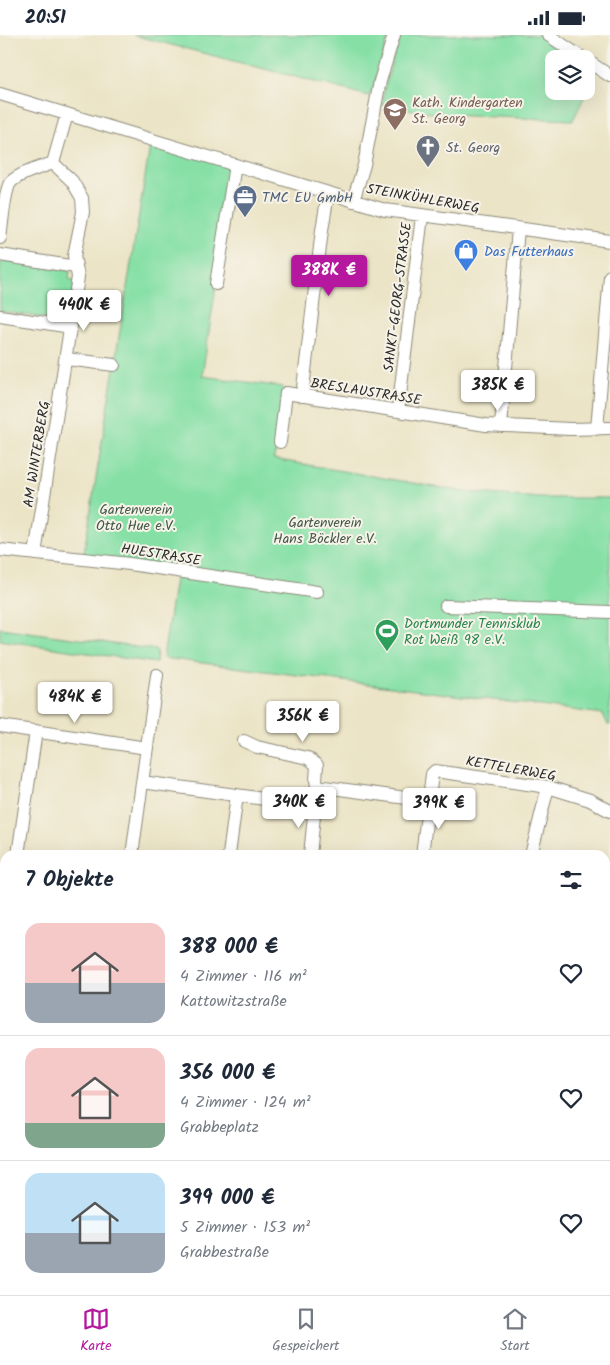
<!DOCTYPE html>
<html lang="de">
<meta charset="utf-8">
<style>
body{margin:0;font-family:Kalam,sans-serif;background:#f2f2f3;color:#1f2937;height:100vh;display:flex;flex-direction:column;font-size:19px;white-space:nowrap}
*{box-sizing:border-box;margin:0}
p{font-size:16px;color:#747a83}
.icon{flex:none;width:28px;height:28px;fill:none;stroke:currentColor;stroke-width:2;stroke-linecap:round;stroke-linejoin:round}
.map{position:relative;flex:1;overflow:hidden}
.details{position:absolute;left:0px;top:815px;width:610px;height:445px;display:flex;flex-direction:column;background:#fff;border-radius:15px 15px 0 0;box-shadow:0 5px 20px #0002}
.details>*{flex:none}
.buttons{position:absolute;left:545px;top:15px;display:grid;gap:10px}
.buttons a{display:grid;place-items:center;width:50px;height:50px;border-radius:10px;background:#fff;box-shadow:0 5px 20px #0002;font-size:25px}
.price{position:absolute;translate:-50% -42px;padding:0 11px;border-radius:5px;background:#fff;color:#222;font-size:16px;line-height:32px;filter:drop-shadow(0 1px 2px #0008)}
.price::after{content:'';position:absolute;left:50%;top:30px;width:15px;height:11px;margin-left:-8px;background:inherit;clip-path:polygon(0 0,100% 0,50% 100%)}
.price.active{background:#b5179e;color:#fff}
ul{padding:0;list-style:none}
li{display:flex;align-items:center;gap:15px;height:125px;padding:0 25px}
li+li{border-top:1px solid #e0e1e3}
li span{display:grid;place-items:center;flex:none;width:140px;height:100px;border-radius:15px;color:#555}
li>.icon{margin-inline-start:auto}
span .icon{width:60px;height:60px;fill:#fffc;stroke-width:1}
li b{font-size:21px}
h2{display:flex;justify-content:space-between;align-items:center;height:60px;padding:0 25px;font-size:21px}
.status{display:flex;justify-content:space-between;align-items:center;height:35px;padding:0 25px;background:#fff;direction:ltr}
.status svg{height:14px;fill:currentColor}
.tabs{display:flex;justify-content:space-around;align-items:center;height:70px;border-top:1px solid #e0e1e3;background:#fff;font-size:14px;color:#747a83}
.tabs a{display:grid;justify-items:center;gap:2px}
.tabs .active{color:#b5179e}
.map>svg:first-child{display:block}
.green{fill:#86e0a6;stroke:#588668}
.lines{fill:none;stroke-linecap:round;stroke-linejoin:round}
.minor-casing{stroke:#8b8878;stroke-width:14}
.major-casing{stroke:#8b8878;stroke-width:17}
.minor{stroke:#fff;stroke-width:12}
.major{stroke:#f6be87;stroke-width:15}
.tram{stroke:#2b2b2b;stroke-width:1}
.labels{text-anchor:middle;stroke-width:4;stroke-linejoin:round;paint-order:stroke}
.education-label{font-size:14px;fill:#785e54;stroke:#f7f3e8;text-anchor:start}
.worship-label{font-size:14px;fill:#5b616d;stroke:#f7f3e8;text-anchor:start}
.service-label{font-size:14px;fill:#4e5e75;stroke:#f7f3e8;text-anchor:start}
.street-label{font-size:14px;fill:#2b2b2b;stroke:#f7f3e8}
.shop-label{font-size:14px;fill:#366cbe;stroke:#f7f3e8;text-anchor:start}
.park-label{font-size:14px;fill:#42584a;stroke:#f7f3e8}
.leisure-label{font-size:14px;fill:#27864d;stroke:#f7f3e8;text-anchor:start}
</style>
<div class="status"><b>20:51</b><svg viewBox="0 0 49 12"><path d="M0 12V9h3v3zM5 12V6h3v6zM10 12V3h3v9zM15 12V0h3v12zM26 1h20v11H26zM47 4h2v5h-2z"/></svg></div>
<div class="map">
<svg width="610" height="1260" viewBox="0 0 610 1260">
<rect width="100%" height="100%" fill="#f7f3e8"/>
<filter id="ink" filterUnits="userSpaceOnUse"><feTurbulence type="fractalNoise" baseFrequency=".02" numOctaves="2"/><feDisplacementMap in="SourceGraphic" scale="10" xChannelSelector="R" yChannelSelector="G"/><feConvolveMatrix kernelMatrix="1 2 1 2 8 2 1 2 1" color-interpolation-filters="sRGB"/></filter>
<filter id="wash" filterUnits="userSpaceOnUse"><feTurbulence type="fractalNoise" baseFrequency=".0096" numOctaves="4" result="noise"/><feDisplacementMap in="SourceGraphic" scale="20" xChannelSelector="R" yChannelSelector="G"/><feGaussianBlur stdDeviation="1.12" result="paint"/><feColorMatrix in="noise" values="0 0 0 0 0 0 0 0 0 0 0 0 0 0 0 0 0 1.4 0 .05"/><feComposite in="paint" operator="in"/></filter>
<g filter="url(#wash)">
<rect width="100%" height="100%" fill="#ebe4c6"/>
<path class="green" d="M133,0h256l-16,53 -4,8z
M400,0h139l33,24h-18v32h32v-22l9,6 -22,45 -129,-5 -62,-10 3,-19z
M151,105l84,25 -33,211 81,11 -5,61 -5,11 192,33 75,6h70v227h-2l-5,-11 -440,-56 13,-86 -93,-14z
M2,225l68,11 -1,8 6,2 -7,41 -68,-11v-42z
M0,593l157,22 -1,13 -156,-23z
M5,998v43l-5,1v-43z"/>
</g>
<g filter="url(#ink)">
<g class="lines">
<defs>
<path id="minor" d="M548,0l36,24
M586,25l24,16
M0,59l385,116 225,31
M353,166l11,-36 16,-84 14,-46
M0,203c2,-12 4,-45 10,-55 7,-9 32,-16 43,-20
M0,220l76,12
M216,249l19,-119
M0,281l71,11
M67,324l47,6
M302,361l20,-166 6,-36
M398,376l24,-195
M501,391l17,-197
M597,394l13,-153
M280,407l6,-49 200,32 84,4 40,-1
M0,515l130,14 187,28
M35,519l43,-277 -4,-21 9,-44 -1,-14 -10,-17 -19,-18 14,-49
M446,571l164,6
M0,691l147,22
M244,706l13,6 51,11 9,7 -1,15 1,6 -7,69
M142,747l173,24
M317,751l112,15
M18,820l18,-124
M132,820l25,-180
M229,820l8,-60
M422,820l10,-81 3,-3 113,16 42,13 20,11
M531,820l17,-68
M605,856l5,-20
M605,941l5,-1
M0,994h5
M0,1045h5
M605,1084l5,34
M117,1255v5
M158,1255l1,5"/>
<path id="major" d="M605,1206l5,-1
M605,1241l5,-1
M185,1260l37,-5
M461,1260l39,-5"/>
</defs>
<use href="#minor" class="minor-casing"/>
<use href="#major" class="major-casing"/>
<use href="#minor" class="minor"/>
<use href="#major" class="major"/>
<path class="tram" d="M605,1214l5,-1
M287,1259l32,-4
M257,1260l36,-5"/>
</g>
</g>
<defs>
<symbol id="school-pin" viewBox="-11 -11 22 30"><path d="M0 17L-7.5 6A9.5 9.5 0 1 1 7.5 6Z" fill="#8d6e63" stroke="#f7f3e8"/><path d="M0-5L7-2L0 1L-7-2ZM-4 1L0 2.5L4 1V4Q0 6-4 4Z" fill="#fff"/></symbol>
<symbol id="church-pin" viewBox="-11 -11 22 30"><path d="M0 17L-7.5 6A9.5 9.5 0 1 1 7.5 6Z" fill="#6b7280" stroke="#f7f3e8"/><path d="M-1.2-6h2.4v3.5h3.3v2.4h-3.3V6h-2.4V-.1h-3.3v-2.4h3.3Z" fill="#fff"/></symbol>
<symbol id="office-pin" viewBox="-11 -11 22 30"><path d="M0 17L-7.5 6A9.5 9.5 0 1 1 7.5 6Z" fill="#5c6f8a" stroke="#f7f3e8"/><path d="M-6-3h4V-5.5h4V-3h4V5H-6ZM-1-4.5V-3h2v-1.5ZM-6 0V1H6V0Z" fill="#fff"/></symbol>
<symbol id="shop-pin" viewBox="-11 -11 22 30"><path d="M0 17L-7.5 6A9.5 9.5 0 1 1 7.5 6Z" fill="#3f7fe0" stroke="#f7f3e8"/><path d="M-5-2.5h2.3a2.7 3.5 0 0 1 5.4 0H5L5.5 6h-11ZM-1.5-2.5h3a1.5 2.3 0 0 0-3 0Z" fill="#fff"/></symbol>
<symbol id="stadium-pin" viewBox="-11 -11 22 30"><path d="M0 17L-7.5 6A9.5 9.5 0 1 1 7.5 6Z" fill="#2e9e5b" stroke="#f7f3e8"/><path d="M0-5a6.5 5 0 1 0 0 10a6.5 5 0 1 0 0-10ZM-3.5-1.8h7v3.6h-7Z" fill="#fff"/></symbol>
</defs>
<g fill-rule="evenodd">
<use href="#school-pin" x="381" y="61" width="28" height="38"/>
<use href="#church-pin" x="414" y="98" width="28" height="38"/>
<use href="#office-pin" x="231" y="148" width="28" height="38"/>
<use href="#shop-pin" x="452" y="202" width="28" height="38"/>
<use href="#stadium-pin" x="373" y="582" width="28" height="38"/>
</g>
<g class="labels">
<g class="education-label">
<text x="412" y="72">Kath. Kindergarten<tspan x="412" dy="16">St. Georg</tspan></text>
</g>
<g class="worship-label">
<text x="446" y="117">St. Georg</text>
</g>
<g class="service-label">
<text x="262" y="167">TMC EU GmbH</text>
</g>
<g class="street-label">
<text transform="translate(423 163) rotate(10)" y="5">STEINKÜHLERWEG</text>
<text transform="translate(397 262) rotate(-83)" y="5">SANKT-GEORG-STRASSE</text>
<text transform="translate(366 356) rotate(9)" y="5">BRESLAUSTRASSE</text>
<text transform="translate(36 419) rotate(-81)" y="5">AM WINTERBERG</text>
<text transform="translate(161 519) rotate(9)" y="5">HUESTRASSE</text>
<text transform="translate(511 733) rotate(10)" y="5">KETTELERWEG</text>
</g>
<g class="shop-label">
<text x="484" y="221">Das Futterhaus</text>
</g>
<g class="park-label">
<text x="136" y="479">Gartenverein<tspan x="136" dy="16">Otto Hue e.V.</tspan></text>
<text x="325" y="492">Gartenverein<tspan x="325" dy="16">Hans Böckler e.V.</tspan></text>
</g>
<g class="leisure-label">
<text x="404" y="593">Dortmunder Tennisklub<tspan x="404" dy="16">Rot Weiß 98 e.V.</tspan></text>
</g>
</g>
</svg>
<div class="buttons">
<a><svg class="icon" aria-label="layers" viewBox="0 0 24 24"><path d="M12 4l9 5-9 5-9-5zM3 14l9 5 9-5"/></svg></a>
</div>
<b class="price active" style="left:329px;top:262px">388K €</b>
<b class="price" style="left:84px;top:297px">440K €</b>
<b class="price" style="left:498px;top:377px">385K €</b>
<b class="price" style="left:75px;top:689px">484K €</b>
<b class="price" style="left:303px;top:708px">356K €</b>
<b class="price" style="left:299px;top:794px">340K €</b>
<b class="price" style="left:439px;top:795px">399K €</b>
<section class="details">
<h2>7 Objekte<svg class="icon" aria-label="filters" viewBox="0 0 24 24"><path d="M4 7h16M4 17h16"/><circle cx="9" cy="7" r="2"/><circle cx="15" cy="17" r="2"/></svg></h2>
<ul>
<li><span style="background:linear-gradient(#f6c9c9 60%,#9aa5b1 0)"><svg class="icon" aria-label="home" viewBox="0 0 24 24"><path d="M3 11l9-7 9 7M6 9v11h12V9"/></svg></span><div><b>388 000 €</b><p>4 Zimmer · 116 m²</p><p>Kattowitzstraße</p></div><svg class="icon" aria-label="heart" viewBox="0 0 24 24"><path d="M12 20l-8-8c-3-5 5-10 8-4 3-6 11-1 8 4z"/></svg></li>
<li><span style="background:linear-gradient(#f6c9c9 75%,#7fa58c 0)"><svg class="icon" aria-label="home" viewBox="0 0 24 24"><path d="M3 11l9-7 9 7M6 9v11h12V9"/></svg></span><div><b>356 000 €</b><p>4 Zimmer · 124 m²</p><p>Grabbeplatz</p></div><svg class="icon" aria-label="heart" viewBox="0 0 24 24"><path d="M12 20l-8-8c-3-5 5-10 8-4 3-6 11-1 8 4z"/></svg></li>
<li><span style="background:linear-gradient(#bfe0f5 60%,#9aa5b1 0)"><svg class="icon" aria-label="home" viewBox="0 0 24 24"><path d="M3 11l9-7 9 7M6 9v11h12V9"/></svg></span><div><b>399 000 €</b><p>5 Zimmer · 153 m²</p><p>Grabbestraße</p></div><svg class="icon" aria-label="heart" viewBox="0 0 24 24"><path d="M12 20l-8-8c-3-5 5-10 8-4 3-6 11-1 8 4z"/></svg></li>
</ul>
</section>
</div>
<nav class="tabs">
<a class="active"><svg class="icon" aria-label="map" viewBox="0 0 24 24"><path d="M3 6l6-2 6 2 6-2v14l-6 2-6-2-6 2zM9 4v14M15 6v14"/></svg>Karte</a>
<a><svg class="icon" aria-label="saved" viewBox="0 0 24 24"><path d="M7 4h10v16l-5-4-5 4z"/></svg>Gespeichert</a>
<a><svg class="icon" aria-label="home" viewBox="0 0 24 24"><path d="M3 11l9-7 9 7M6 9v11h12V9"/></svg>Start</a>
</nav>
